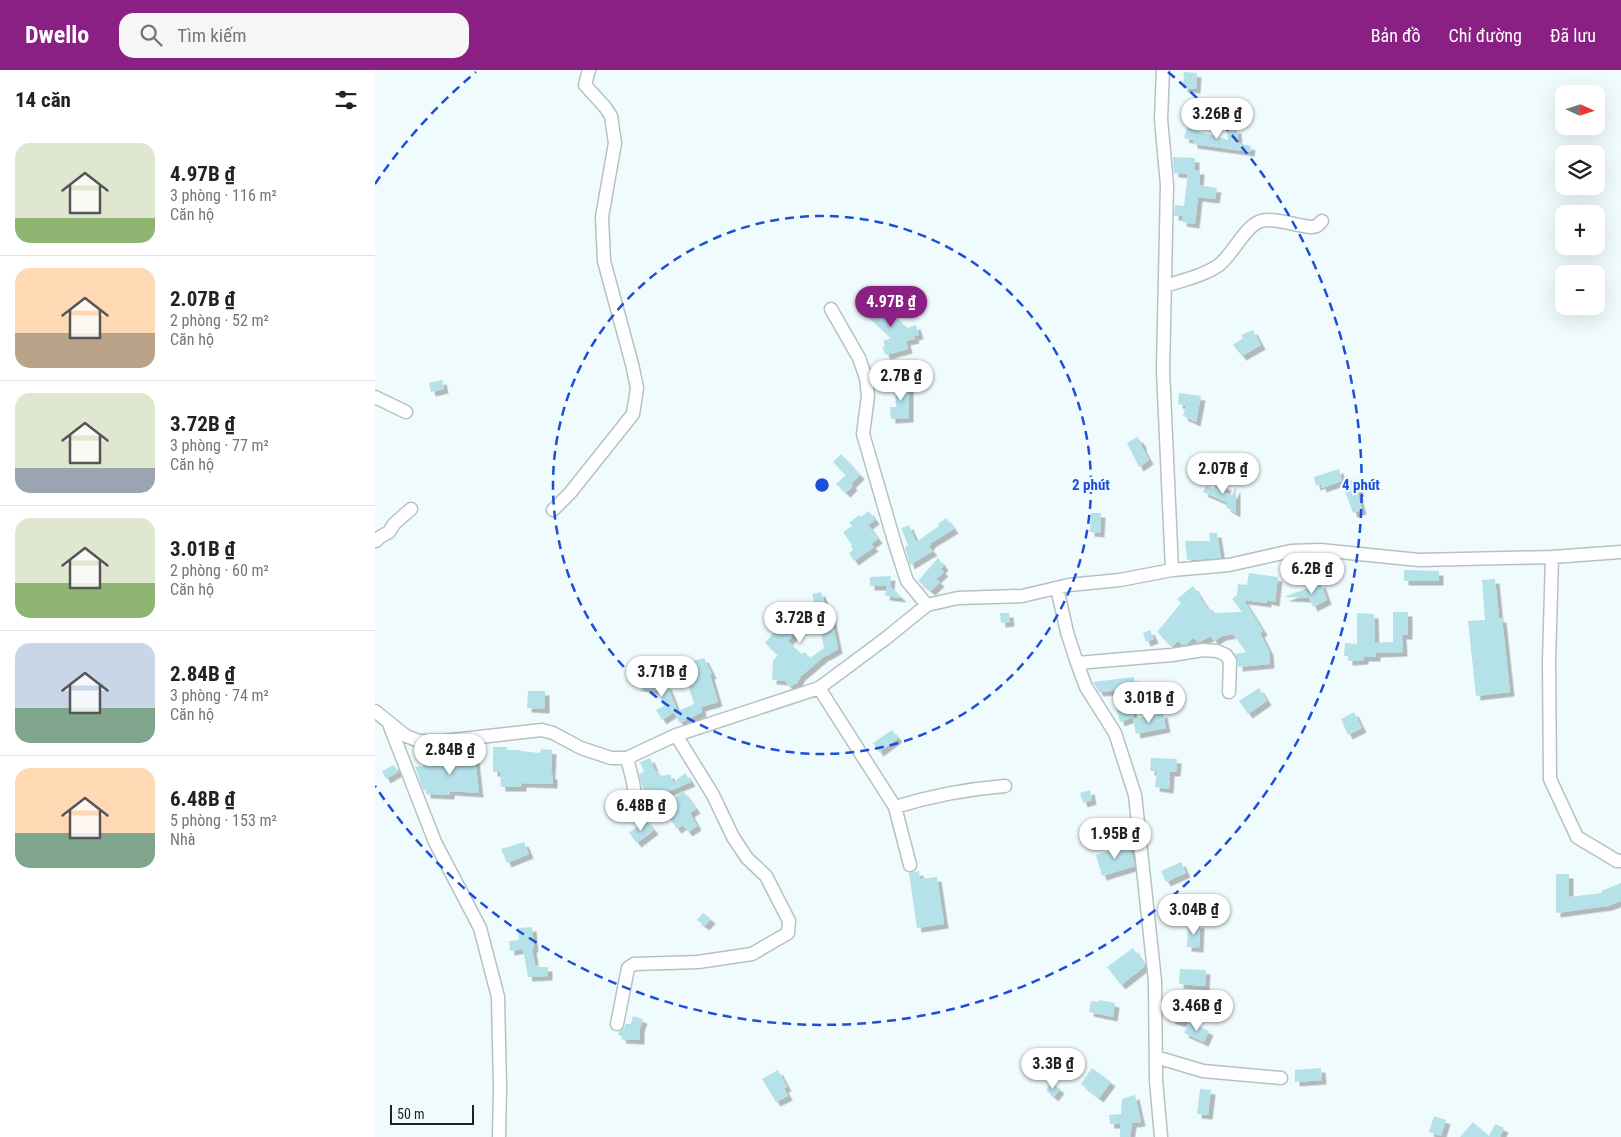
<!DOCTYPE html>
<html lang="vi">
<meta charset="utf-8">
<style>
body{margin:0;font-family:"Roboto Condensed",sans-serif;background:#f6f6f6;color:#222;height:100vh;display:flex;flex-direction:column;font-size:19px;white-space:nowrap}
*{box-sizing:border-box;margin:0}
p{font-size:16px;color:#767676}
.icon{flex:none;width:28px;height:28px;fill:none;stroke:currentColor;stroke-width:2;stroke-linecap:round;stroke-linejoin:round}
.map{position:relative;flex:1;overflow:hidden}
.side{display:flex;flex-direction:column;background:#fff;width:375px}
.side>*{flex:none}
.needle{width:32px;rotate:93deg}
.tools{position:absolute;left:1180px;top:15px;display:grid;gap:10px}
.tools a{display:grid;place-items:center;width:50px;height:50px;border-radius:10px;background:#fff;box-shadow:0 5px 20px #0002;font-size:25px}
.scale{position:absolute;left:15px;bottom:12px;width:84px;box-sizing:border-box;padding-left:5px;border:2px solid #1c2020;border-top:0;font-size:14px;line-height:18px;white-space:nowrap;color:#1c2020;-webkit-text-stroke:4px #f0fbfd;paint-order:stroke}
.price{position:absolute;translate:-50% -42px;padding:0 11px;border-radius:18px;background:#fff;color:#222;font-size:16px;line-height:32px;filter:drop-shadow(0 1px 2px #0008)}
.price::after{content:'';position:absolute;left:50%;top:30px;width:15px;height:11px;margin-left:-8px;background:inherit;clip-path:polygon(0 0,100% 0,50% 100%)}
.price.selected{background:#8a1f84;color:#fff}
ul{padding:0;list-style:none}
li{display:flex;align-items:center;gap:15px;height:125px;padding:0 15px}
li+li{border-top:1px solid #e0e0e0}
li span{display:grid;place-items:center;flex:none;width:140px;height:100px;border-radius:15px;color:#555}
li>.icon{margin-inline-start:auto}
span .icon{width:60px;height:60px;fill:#fffc;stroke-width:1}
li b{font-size:21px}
h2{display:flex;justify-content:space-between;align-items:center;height:60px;padding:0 15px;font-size:21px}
header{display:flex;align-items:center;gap:30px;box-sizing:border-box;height:70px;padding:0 25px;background:#8a1f84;color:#fff}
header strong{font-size:24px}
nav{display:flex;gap:28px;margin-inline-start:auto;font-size:18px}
.search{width:350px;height:45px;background:#f6f6f6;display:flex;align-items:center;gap:12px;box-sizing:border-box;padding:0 18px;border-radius:15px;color:#767676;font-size:19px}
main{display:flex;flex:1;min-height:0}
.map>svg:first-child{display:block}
.building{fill:#b5e1e9;filter:url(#shadow)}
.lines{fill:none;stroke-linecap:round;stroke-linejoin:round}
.minor-casing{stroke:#b6c1c3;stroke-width:15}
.minor{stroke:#fff;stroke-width:12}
.ring{fill:none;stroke:#1d4ed8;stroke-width:2.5;stroke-dasharray:9 6}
.centre{fill:#1d4ed8;stroke:#f0fbfd;stroke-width:2.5}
.ring-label{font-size:15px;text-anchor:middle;font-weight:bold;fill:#1d4ed8;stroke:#f0fbfd;stroke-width:4.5;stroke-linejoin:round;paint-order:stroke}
</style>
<header>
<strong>Dwello</strong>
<div class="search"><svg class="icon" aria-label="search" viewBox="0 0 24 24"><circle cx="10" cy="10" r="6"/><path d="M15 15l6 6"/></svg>Tìm kiếm</div>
<nav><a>Bản đồ</a><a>Chỉ đường</a><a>Đã lưu</a></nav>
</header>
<main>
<section class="side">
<h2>14 căn<svg class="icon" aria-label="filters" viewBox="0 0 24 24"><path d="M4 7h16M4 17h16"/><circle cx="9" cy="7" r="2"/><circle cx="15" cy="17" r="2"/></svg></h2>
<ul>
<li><span style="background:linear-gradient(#dfe7d0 75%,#8fb573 0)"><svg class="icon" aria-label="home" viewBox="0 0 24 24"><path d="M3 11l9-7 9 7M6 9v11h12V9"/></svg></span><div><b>4.97B ₫</b><p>3 phòng · 116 m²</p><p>Căn hộ</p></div></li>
<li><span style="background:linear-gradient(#ffd9b3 65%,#b9a48a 0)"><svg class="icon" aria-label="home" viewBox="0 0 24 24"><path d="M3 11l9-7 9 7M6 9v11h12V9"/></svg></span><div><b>2.07B ₫</b><p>2 phòng · 52 m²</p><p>Căn hộ</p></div></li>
<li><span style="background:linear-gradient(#dfe7d0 75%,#9aa5b1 0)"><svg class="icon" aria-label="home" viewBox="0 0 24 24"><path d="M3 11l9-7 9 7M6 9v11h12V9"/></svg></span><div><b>3.72B ₫</b><p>3 phòng · 77 m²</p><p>Căn hộ</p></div></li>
<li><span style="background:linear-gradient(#dfe7d0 65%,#8fb573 0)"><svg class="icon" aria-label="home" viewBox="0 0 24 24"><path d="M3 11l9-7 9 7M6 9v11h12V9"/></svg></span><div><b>3.01B ₫</b><p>2 phòng · 60 m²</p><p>Căn hộ</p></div></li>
<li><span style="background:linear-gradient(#c9d6e8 65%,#7fa58c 0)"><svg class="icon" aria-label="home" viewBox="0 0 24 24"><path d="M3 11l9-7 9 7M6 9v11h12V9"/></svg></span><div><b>2.84B ₫</b><p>3 phòng · 74 m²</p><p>Căn hộ</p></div></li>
<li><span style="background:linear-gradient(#ffd9b3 65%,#7fa58c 0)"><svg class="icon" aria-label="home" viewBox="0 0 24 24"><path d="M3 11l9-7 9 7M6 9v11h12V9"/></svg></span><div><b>6.48B ₫</b><p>5 phòng · 153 m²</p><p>Nhà</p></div></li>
</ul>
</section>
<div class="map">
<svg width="1246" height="1067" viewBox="0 0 1246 1067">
<defs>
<filter id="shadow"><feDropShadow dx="4.5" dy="4.5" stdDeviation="0" flood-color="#0004"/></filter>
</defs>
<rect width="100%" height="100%" fill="#f0fbfd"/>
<path class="building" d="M809,2l13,1 -1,16 -13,-1z
M812,58l41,12 -1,-10 10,-1 1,14 13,3 -1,6 -57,-8v-4l-9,-2z
M798,87l22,1v12h5l-1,15 18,3 -2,11 -17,-2 -3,27 -13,-2 1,-6h-9l1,-11 9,1 4,-32 -14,-1z
M501,228l31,30 9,-3 3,10 -5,1 1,3 -9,2 2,8 -22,6 -4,-8 3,-1 -2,-5 8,-3 -28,-26z
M878,260l8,15 -19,11 -9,-11 10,-7 -2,-3z
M67,310l2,9 -13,3 -2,-9z
M520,313h14v35l-18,1 -1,-12h6z
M804,323l22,3 -5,26 -13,-6 3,-10 -8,-2z
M762,367l5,6v4l7,13 -10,7 -12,-24z
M466,384l19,21 -9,9 2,2 -7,7 -10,-9 10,-9 -13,-13z
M964,399l3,12 -20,7 -1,-4 -5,2 -2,-9z
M981,409l4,13 -2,1 1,6 3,11 -9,3 -11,-30z
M842,412l10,4 -2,7 7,2 4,-8v26l-10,-6 2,-4 -25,-11 3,-6 8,3z
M494,441l6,9 -7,5 10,14 -7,5 3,3 -20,14 -5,-8 4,-3 -2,-4 1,-1 -9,-13 9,-6 -3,-3 10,-8 2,2z
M716,443h10l-1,20 -10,-1z
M571,448l8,11 -23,14 -2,4 4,4 -23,14 -5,-18 3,-2 -7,-17 8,-3 7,17 23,-16 -1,-2z
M834,463h8l4,25 -34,2 -2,-19h25z
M563,488l6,8 -3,3 3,3 -8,7 4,3 -9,9 -13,-10z
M955,490l3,13 -20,6 -4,-15z
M1029,500l35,1v10h-35z
M874,503l29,4 -3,25 -8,-2v3l-23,-3 19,31 -3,2 9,18 1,13 -32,3v-6l-3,-7 11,-2 -13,-18 -11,2 -8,5 -3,-5 -12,6 -6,-4 -6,6 -5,1 -4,-4 -6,6 -15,-15 24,-29 -4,-4 16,-13 16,25 3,-2 3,4 27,-1 -10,-13 5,-4 1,-11 9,1z
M516,506l-1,10 12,12 -17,-2 2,-10h-17v-9z
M1120,509l4,39h3l8,74 -34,4 -8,-75 17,-1 -3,-40z
M946,513l6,17 -14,7 -4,-9 -25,-1z
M446,522l5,15 3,-1 9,43 -12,7v-1l-25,21 -4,7 -8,4 -4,-6 -13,-1 1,-19 5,-6 -13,-12 29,-35 11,11 -12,13 2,1 -7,8 13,13 4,-2 5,6 14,-10 -7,-34h1l-6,-20z
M1018,542h15v23h-6l1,17 -27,1v4h-12v3l-16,1v-5h-4l1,-13 12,1v-31l17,1 1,29 18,-1z
M625,543h9l1,9 -9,1z
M775,560l4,9 -8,3 -3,-9z
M329,588l8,16 -2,1 8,27 -17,5 1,5 -22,11 -6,-10 20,-9 -12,-40z
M759,607l2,11 -15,2 -22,2 -6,-10z
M287,609l2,7 3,-1 10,25 -15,10 -6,-10 8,-4 -6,-15 -23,-5z
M884,618l8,13 -19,13 -9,-13z
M153,621h17v18l-18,-1z
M755,633l4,14 -14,5 -4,-15z
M979,642l8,16 -14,7 -7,-16z
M788,643l3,15 -30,6 -3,-15z
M517,660l6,8 -19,14 -6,-9z
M118,677h14v3h13v1l20,2 1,-4 11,1 -1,25h2v9l-31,-1v4h-21l-1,-15h-7z
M99,679l5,44 -29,-2v4l-24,-1v-4h-3l-8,-24 8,1 1,-6 37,3 -2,-13z
M275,688l6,14 2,-1 2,6 10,-3 3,9 12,-10 6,9 -45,19 -7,-27 5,-2 -4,-10z
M776,688l26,1 -1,13h-6l-1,17 -14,-2 2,-16h-7z
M19,695l4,7 -12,7 -4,-8z
M715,720l2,10 -9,3 -3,-10z
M308,721l13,18 -6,4 7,13 -9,6 -5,-7 -6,4 -15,-21z
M271,750l8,10 -17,13 -8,-10z
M149,772l5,12 -22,9 -6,-14z
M754,775l6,21 -33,10 -6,-21z
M806,792l5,11 -20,9 -5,-11z
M544,801l1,8 17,-2 7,47 -27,4 -8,-55z
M1181,804h13v23l33,-4 -1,-2 20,-8v18l-13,5 -52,7z
M328,843l8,6 -6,7 -8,-6z
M813,854h12l-1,24 -12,-1z
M157,857l2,21h-2l3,18 4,-1v2h9v9l-20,1 -5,-28 -13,2 -1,-10 10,-1 -1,-12z
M758,878l12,18 -24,19 -14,-18z
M805,899l26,1 -1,16 -26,-2z
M724,930l16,3 -2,14 -24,-5 2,-11 8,1z
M798,940l13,4 -4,9 -12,-4z
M258,946l10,3 -3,9v12l-19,-1 1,-3 -4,-1 1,-3 6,-5v-3h6z
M814,952l20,9 -5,11 -20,-9z
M664,979l15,15 -9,9 -6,-6 2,-2 -9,-8z
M717,998l19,14 -12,16 -18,-14z
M946,998l1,12 -27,2v-12z
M403,1000l9,17 -3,1 4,8 -12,6 -14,-23z
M677,1013l8,6 -6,8 -8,-7z
M825,1019l11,1 -3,25 -11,-1z
M760,1025l6,27 -9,1 -2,14h-10v-13h-10l-1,-9 12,-1 1,-15z
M1059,1046l12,4 -5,16 -12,-4z
M1098,1052l16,14 6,-12 9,4 -4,9h-40z"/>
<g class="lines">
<defs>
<path id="minor" d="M788,0l-2,49 6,66 -4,185 9,200
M790,216c18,-6 38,-10 54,-21 14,-11 27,-40 42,-44 13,-4 36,5 50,6l6,-1 5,-5
M456,239l28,49 7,20 2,18 -5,38 32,110 12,37 20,24
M0,327l31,15
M178,440l17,-17 63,-79 4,-26 -5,-24 -28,-103 -2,-44 13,-74 -4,-27 -6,-9 -20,-22 4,-15
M0,470l1,1 4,-4 9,-5 5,-8 17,-15
M1177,487l69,-5
M682,518l10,44 10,31 9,24 29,46 20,62 20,186 1,99 5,57
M702,593l95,-8 31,-5 14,1 9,4 4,6 -1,31
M444,618l76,119 15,58
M0,641l31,25 13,5h25l98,-11 11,3 28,15 30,10h16l49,-23 143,-47 66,-49 42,-34 31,-7 64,-2 47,-11 51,-5 52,-10 57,-5 62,-14 29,-1 99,10 133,-3 -3,104 1,118 27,58 40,24h4
M14,654l46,118 45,86 18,69 2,90 -1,50
M252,688l6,24 2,13
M520,737c36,-11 72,-18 110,-21
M242,954l11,-56 6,-4 64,-2 54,-8 36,-21 1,-12 -23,-45 -19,-18 -14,-21 -20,-42 -37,-60
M781,987l47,14 78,7"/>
</defs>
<use href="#minor" class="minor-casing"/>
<use href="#minor" class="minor"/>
</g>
<g class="ring">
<circle cx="447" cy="415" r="269"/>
<path d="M0 114A539 539 0 0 1 101 2M793 2A539 539 0 1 1 0 716"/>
</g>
<circle cx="447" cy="415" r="8" class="centre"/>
<g class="ring-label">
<text x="716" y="420">2 phút</text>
<text x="986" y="420">4 phút</text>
</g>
</svg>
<div class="tools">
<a><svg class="needle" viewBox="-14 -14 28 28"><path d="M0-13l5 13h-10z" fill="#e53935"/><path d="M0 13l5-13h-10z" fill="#767676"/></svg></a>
<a><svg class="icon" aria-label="layers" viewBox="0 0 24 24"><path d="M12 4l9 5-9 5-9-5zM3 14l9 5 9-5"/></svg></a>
<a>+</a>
<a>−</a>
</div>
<div class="scale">50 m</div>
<b class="price" style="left:842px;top:70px">3.26B ₫</b>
<b class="price selected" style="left:516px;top:258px">4.97B ₫</b>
<b class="price" style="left:526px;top:332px">2.7B ₫</b>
<b class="price" style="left:848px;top:425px">2.07B ₫</b>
<b class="price" style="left:937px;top:525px">6.2B ₫</b>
<b class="price" style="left:425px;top:574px">3.72B ₫</b>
<b class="price" style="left:287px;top:628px">3.71B ₫</b>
<b class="price" style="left:774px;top:654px">3.01B ₫</b>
<b class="price" style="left:75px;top:706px">2.84B ₫</b>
<b class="price" style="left:266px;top:762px">6.48B ₫</b>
<b class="price" style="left:740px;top:790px">1.95B ₫</b>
<b class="price" style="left:819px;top:866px">3.04B ₫</b>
<b class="price" style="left:822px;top:962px">3.46B ₫</b>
<b class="price" style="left:678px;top:1020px">3.3B ₫</b>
</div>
</main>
